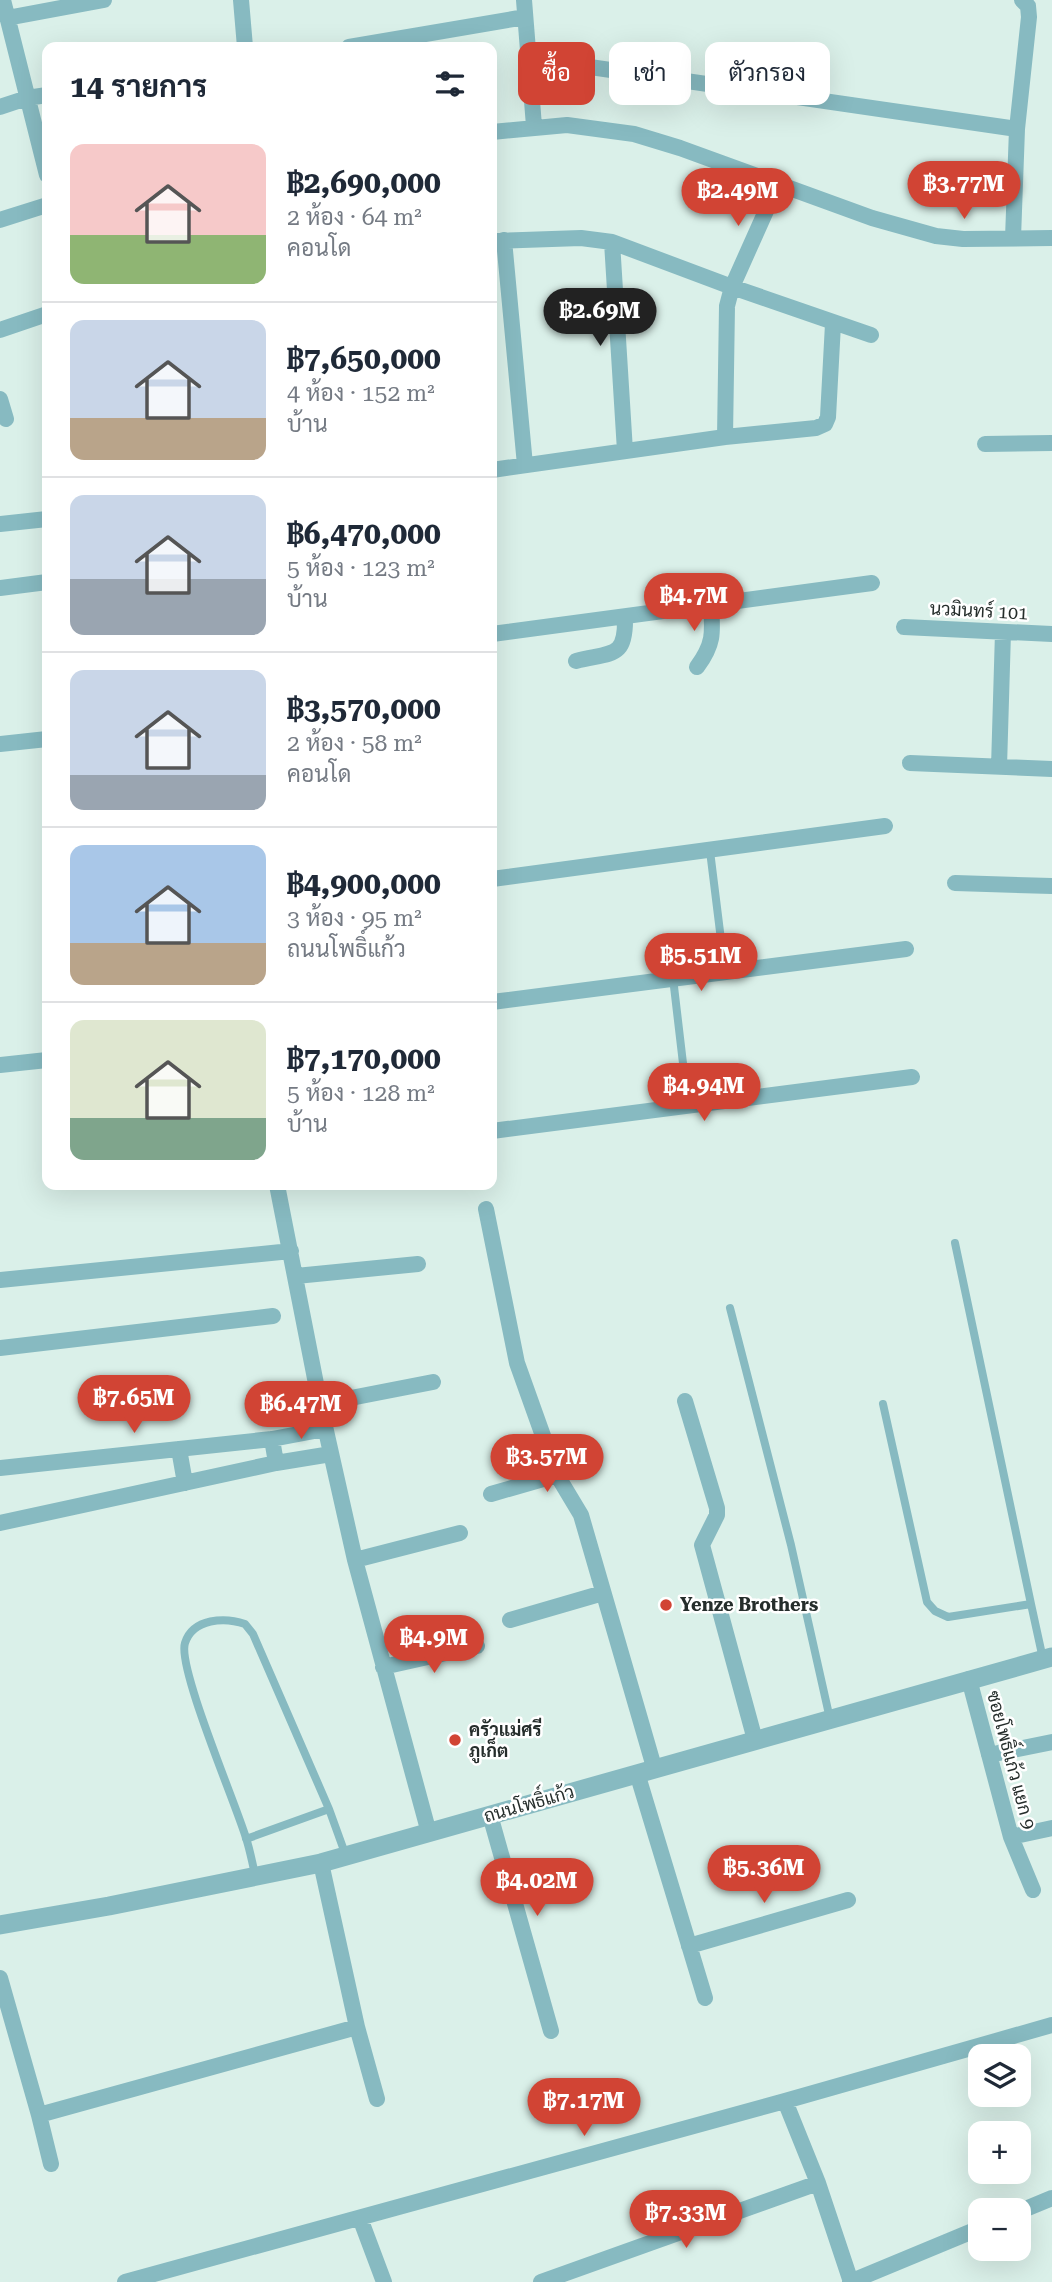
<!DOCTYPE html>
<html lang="th">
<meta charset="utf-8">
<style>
body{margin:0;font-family:"Roboto Serif",Sarabun,serif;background:#f6f6f7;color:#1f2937;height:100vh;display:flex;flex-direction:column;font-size:26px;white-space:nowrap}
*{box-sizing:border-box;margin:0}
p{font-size:23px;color:#747a83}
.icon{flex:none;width:38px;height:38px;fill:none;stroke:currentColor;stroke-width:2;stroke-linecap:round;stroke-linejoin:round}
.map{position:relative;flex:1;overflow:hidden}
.panel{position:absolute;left:42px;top:42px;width:455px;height:1148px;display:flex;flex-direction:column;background:#fff;border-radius:14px;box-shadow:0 7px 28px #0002}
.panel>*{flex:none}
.guide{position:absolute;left:518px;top:42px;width:429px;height:63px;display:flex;gap:14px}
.tools{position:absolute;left:968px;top:2044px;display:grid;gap:14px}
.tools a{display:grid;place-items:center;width:63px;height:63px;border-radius:14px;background:#fff;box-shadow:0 7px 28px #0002;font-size:35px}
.price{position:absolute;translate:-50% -60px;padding:0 16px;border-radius:24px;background:#d14434;color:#fff;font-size:23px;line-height:46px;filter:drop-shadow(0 2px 4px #0008)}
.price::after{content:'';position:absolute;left:50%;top:42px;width:21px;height:16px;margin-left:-10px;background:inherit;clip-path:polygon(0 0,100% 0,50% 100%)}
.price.selected{background:#222;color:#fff}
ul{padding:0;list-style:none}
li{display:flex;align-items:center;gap:21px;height:175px;padding:0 28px}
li+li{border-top:2px solid #e0e1e3}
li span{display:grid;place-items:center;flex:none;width:196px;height:140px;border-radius:14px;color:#555}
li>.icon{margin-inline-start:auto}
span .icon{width:84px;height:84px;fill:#fffc;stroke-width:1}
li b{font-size:30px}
h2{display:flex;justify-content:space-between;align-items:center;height:84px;padding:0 28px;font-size:30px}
.tag{padding:0 24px;border-radius:14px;background:#fff;box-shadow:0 7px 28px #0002;font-size:24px;line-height:63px}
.tag.selected{background:#d14434;color:#fff}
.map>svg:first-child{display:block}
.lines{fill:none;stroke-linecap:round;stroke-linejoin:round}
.service{stroke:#87bac1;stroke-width:8}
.minor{stroke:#87bac1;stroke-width:16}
.tertiary{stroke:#87bac1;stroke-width:19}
.poi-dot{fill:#d14434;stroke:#fff;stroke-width:2.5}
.labels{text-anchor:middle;stroke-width:5;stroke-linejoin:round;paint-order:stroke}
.street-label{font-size:18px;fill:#252d2b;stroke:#fff}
.poi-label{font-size:18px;font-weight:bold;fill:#252d2b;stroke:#fff;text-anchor:start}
</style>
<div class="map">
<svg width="1052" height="2282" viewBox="0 0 1052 2282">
<rect width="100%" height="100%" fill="#daf0e9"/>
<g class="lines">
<path class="service" d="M710,851l15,121
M673,978l15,128
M730,1308l61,237 39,174
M883,1404l44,198 8,9 13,6 83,-13 -76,-361
M1031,1604l12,55
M246,1839l83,-30
M255,1874c-3,-12 -5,-24 -9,-36 -10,-34 -69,-171 -61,-195 8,-25 40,-26 60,-19l8,10 76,175 17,47"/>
<path class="minor" d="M3,0l44,175
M241,0l4,47
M524,0l10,126
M7,18l97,-18
M349,47l176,-30
M528,58l489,71
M0,107l27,-9 20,-3
M492,132l75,-7 67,9 46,14 192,70 64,18 27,3 89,-1
M0,220l47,-15
M1013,238l4,-109 12,-112 -1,-11 -6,-6
M504,240l21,225
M492,241l89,-3 31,4 120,45 139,48
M612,242l13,209
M0,330l47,-16
M0,399l6,20
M725,437l2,-131 5,-19 46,-103
M985,444l67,-1
M492,470l233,-33 91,-9 9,-4 3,-7 5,-93
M0,524l47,-5
M0,588l47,-6
M904,627l148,7
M492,634l380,-51
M576,661c36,-9 50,-2 49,-44
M697,667c17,-23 16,-34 14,-62
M0,744l47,-5
M910,763l142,6
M999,767l4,-135
M492,879l393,-53
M955,883l97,3
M492,1002l414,-53
M0,1065l47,-5
M492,1131l420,-54
M277,1185l43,219 35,156 74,273
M486,1209l31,154 40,112 24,40 73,252
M296,1276l122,-12
M0,1280l291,-29
M0,1348l273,-32
M685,1401l32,107v7l-15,30 53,195
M320,1404l113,-22
M179,1449l6,34
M276,1463l55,-9
M0,1468l272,-29 53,-10
M491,1494l66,-19
M0,1523l276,-60 -4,-24
M355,1560l105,-27
M510,1620l93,-27
M383,1667l94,-21
M969,1679l42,158 22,53
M989,1755l63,-13
M637,1773l68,225
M490,1815l61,216
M1011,1837l41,-9
M321,1863l36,164 20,72
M689,1946l159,-46
M0,1978l39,137 12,49
M785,2101l33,82 33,99
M39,2115l318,-88
M1018,2212l34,-14
M360,2218l24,64
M125,2282l660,-181 267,-76
M541,2282l277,-99
M850,2282l130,-54"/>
<path class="tertiary" d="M0,1925l109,-19 212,-43 731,-206"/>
</g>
<g class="poi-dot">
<circle cx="666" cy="1605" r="7"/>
<circle cx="455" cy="1740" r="7"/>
</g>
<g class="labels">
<g class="street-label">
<text transform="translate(979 611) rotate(3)" y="6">นวมินทร์ 101</text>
<text transform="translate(1011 1760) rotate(75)" y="6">ซอยโพธิ์เเก้ว แยก 9</text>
<text transform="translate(529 1804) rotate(-16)" y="6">ถนนโพธิ์แก้ว</text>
</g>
<g class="poi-label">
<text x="680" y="1611">Yenze Brothers</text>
<text x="469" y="1736">ครัวแม่ศรี<tspan x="469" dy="21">ภูเก็ต</tspan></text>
</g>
</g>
</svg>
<div class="tools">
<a><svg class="icon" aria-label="layers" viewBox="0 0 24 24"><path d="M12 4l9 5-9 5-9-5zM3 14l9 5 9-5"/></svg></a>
<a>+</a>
<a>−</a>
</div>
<b class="price" style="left:964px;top:221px">฿3.77M</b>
<b class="price" style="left:738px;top:228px">฿2.49M</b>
<b class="price selected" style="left:600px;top:348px">฿2.69M</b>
<b class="price" style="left:694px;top:633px">฿4.7M</b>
<b class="price" style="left:701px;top:993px">฿5.51M</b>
<b class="price" style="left:704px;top:1123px">฿4.94M</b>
<b class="price" style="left:134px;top:1435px">฿7.65M</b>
<b class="price" style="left:301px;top:1441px">฿6.47M</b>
<b class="price" style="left:547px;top:1494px">฿3.57M</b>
<b class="price" style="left:434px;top:1675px">฿4.9M</b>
<b class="price" style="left:764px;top:1905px">฿5.36M</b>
<b class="price" style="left:537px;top:1918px">฿4.02M</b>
<b class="price" style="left:584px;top:2138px">฿7.17M</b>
<b class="price" style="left:686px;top:2250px">฿7.33M</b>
<div class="guide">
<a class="tag selected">ซื้อ</a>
<a class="tag">เช่า</a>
<a class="tag">ตัวกรอง</a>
</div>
<section class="panel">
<h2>14 รายการ<svg class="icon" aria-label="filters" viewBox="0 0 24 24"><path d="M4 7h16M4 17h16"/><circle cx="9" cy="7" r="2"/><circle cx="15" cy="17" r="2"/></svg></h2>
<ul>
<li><span style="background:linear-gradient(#f6c9c9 65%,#8fb573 0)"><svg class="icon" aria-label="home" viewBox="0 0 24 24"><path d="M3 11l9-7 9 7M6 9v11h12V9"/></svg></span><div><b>฿2,690,000</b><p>2 ห้อง · 64 m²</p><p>คอนโด</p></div></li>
<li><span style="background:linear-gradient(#c9d6e8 70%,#b9a48a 0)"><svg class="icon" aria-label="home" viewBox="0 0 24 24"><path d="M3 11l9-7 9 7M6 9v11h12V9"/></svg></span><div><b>฿7,650,000</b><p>4 ห้อง · 152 m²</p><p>บ้าน</p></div></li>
<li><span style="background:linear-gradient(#c9d6e8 60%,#9aa5b1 0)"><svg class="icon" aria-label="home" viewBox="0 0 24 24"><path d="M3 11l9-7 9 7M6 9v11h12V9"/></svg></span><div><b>฿6,470,000</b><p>5 ห้อง · 123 m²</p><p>บ้าน</p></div></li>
<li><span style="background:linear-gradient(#c9d6e8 75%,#9aa5b1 0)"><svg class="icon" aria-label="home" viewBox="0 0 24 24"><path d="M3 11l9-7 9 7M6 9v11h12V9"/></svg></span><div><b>฿3,570,000</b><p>2 ห้อง · 58 m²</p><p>คอนโด</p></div></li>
<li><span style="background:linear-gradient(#a9c7e8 70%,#b9a48a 0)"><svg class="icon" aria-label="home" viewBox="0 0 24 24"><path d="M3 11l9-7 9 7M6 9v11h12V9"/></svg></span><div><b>฿4,900,000</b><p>3 ห้อง · 95 m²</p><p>ถนนโพธิ์แก้ว</p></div></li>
<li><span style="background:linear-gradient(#dfe7d0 70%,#7fa58c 0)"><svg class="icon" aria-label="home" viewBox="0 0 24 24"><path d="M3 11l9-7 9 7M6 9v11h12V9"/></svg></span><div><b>฿7,170,000</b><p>5 ห้อง · 128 m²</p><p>บ้าน</p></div></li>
</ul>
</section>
</div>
